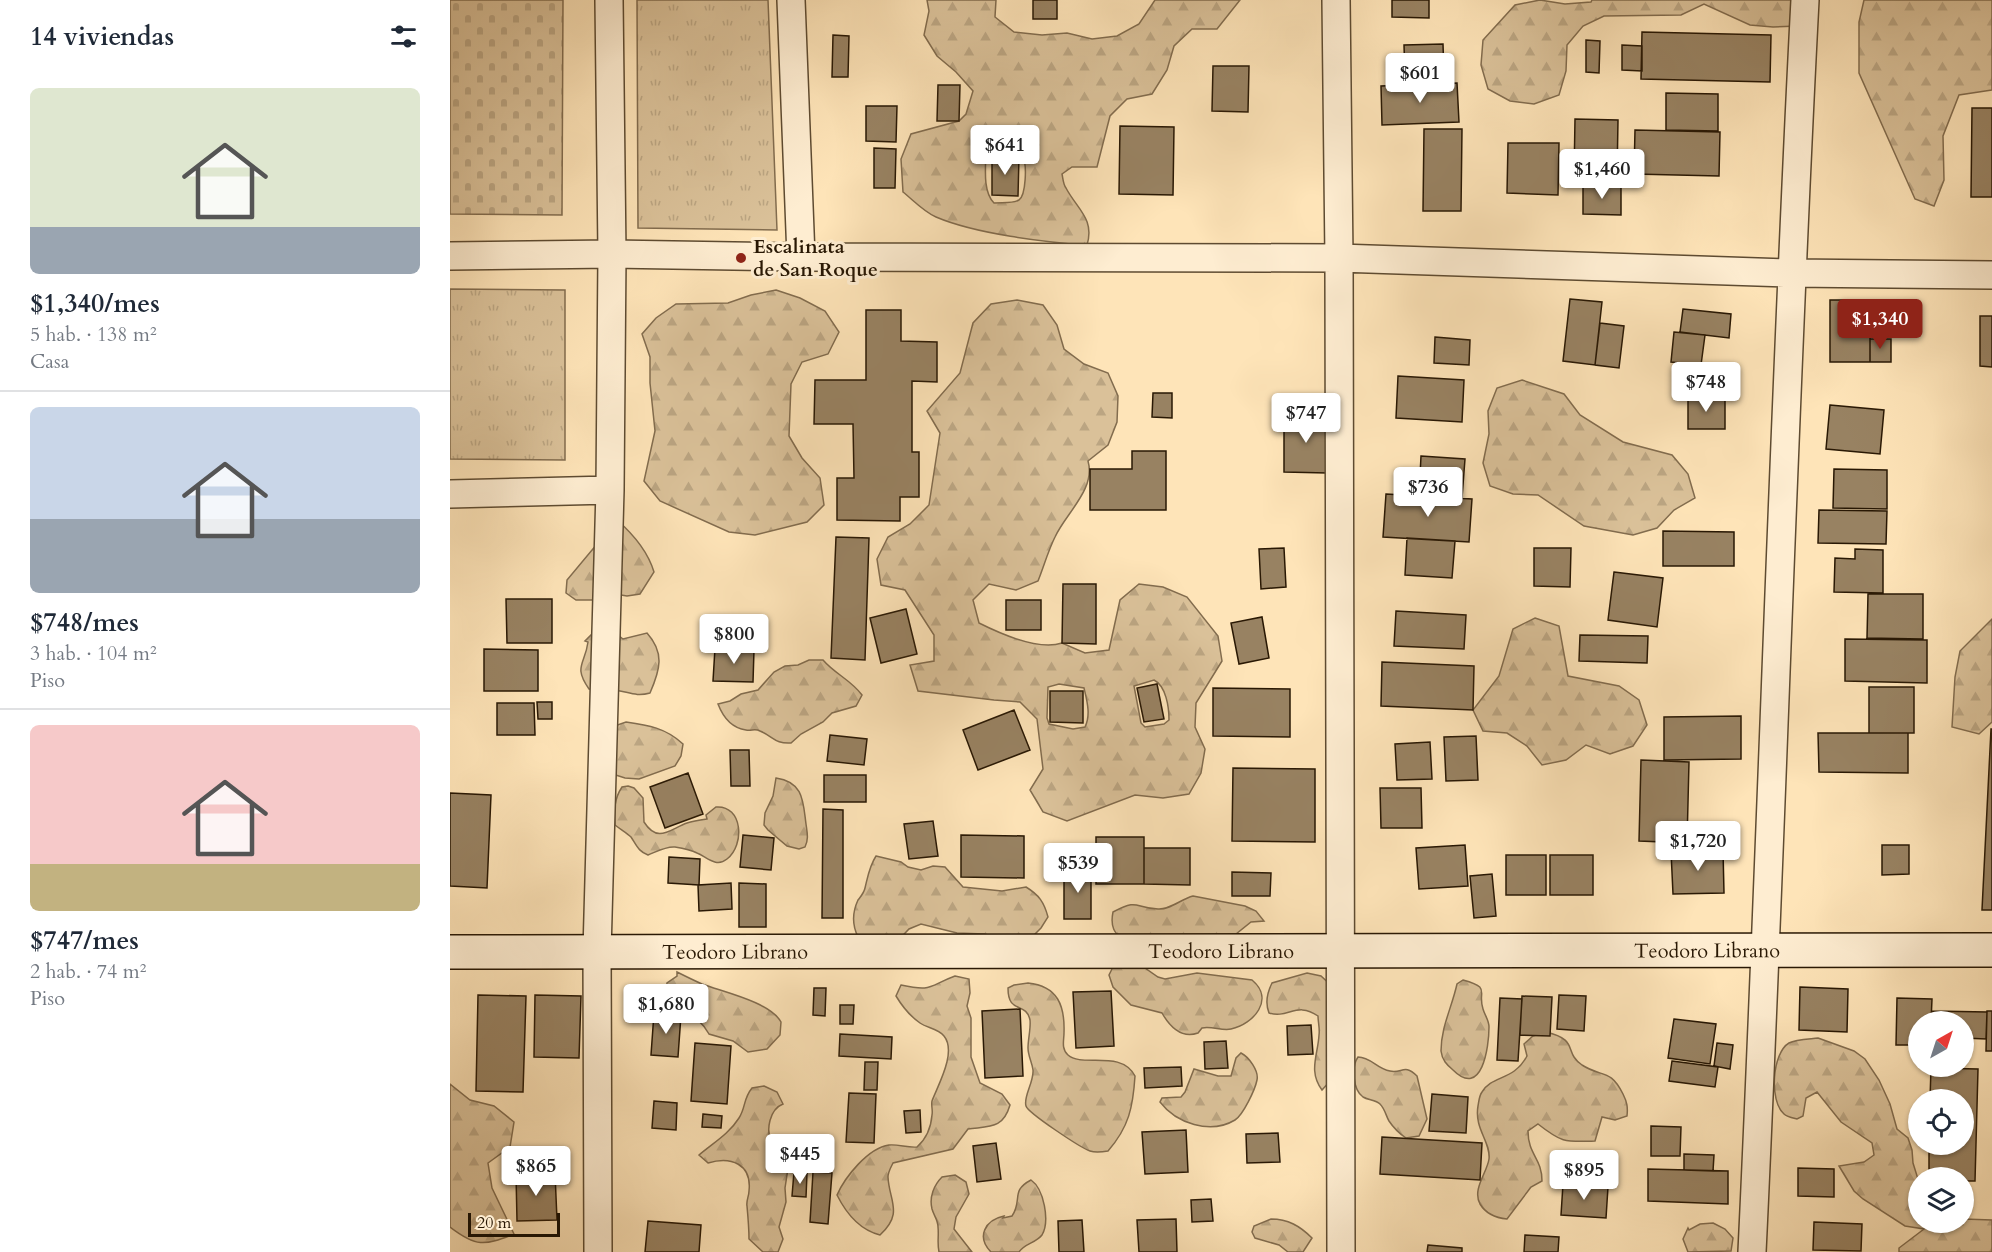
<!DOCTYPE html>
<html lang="es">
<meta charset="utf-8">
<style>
body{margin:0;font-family:Cardo,serif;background:#f2f2f3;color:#1f2937;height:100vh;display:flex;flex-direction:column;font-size:22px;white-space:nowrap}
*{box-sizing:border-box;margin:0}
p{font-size:20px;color:#747a83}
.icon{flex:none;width:33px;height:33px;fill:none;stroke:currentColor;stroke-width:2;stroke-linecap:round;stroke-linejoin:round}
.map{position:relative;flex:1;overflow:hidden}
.sheet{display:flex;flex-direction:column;background:#fff;width:450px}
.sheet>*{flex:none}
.needle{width:39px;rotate:39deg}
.tools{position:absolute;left:1458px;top:1011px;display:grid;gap:12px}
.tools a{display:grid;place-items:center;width:66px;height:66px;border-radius:50%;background:#fff;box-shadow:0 2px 4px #0004;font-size:30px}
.scale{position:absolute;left:18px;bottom:15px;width:92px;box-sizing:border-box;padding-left:6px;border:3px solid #291804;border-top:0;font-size:16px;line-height:21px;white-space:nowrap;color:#291804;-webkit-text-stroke:4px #feedd1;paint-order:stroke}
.price{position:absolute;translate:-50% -51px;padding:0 14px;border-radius:6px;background:#fff;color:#222;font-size:20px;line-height:39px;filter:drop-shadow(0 2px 3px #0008)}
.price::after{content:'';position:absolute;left:50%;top:36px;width:18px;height:14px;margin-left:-9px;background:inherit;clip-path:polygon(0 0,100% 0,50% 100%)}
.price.current{background:#8f2418;color:#fff}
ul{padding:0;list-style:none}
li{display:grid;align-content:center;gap:12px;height:318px;padding:0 30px}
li+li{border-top:2px solid #e0e1e3}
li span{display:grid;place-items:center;height:186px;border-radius:9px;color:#555}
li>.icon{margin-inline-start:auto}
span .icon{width:108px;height:108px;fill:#fffc;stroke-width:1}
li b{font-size:26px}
h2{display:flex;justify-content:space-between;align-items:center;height:72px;padding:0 30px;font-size:26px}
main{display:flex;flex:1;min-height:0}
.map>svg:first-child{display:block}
.forest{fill:url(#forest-firs);stroke:#826c4e;stroke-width:1.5;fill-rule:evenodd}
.cemetery{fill:url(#cemetery-stones);stroke:#826c4e;stroke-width:1.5}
.park{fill:url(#park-tufts);stroke:#826c4e;stroke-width:1.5}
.building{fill:#988262;stroke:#291804;stroke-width:1.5}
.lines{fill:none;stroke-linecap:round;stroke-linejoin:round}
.minor-casing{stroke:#5e4b31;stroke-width:30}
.secondary-casing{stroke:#291804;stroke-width:36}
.minor{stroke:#feedd1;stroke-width:27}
.secondary{stroke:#feedd1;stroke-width:33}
.poi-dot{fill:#8f2418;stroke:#feedd1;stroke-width:2}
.labels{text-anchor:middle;stroke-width:6;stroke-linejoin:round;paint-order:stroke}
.poi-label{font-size:20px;font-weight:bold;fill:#291804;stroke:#feedd1;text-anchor:start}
.street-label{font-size:20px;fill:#291804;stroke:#feedd1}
</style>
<main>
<section class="sheet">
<h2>14 viviendas<svg class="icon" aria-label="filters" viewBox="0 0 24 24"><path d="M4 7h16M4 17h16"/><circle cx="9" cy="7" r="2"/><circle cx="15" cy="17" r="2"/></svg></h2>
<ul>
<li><span style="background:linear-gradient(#dfe7d0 75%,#9aa5b1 0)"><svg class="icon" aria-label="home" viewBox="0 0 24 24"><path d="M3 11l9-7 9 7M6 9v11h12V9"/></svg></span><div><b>$1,340/mes</b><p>5 hab. · 138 m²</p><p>Casa</p></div></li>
<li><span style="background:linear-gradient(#c9d6e8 60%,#9aa5b1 0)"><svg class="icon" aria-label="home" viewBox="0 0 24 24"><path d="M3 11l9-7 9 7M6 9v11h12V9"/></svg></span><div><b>$748/mes</b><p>3 hab. · 104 m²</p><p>Piso</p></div></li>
<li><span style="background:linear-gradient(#f6c9c9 75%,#c2b280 0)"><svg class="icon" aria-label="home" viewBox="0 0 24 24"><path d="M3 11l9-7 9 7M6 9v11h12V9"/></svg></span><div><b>$747/mes</b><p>2 hab. · 74 m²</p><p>Piso</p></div></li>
</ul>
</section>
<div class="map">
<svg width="1542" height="1252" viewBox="0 0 1542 1252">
<defs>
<pattern id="forest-firs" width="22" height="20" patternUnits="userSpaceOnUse" patternTransform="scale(1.5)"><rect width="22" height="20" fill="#dac199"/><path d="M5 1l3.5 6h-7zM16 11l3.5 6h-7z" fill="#bba582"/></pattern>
<pattern id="cemetery-stones" width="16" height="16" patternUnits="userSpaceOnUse" patternTransform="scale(1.5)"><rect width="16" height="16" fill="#dac199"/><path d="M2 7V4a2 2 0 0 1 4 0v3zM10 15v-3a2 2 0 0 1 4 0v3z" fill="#bba582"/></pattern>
<pattern id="park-tufts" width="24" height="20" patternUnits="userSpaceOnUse" patternTransform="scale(1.5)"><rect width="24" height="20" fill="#dac199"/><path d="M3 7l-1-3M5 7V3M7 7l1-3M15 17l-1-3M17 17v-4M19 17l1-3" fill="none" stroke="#bba582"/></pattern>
</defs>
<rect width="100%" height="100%" fill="#fee4b8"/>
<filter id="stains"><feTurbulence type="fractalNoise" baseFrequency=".00333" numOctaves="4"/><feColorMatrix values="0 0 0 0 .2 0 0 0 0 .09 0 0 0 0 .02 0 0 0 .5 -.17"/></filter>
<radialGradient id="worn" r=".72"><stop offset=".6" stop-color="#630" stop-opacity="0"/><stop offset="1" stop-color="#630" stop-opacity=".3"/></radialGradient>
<path class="forest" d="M477,0h69l-1,17 19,15 28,3 25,-2 25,6 25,-3 22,-12 16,-24h85l-23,29h-25l-18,17 -7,24 -15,24 -25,5 -17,17 -13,51h-25l-10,7c1,4 1,10 4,14 11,21 29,31 21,57 -43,-3 -111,-11 -151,-28 -12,-5 -23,-17 -33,-25l-2,-33 10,-25 48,-13 7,-7 7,-23 -17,-19 -19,-16 -13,-21 5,-24zM561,149c6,2 10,3 12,8 4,8 3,38 -4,43 -7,4 -18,2 -25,3 -12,-12 -8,-38 -8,-53z
M1090,0l25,4 26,-2 1,-2h224l-18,26 -25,1 -23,-2 -46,-21 -23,11 -77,1 -21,10 -16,19 -1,26 -7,24 -25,9 -24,-3 -22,-12 -7,-24 2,-25 32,-35z
M1414,0h128v90l-33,5 -16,41 1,44 -10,26 -19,-7 -56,-126v-51z
M326,290l24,8 25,13 14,21 -11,22 -26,8 -11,22 -2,52 13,22 18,20 4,27 -17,17 -52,13 -26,-3 -69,-31 -16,-20 11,-50 -5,-48v-26l-8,-23 14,-16 20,-14 52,-1 23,-8z
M567,300l26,5 14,20 7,24 20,15 24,9 10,23 -1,26 -9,23 -20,16c8,28 -22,52 -33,76 -7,14 -11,29 -17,44l-22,9 -27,-6 -16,16 6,23c22,11 60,28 83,20l23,10 24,-3 11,-50 19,-16 24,3 24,10 31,39 4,25 -26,42 -1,24 10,22 -4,24 -12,21 -26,4 -28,-3 -68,26 -24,-9 -13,-22 13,-21 -6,-50 -17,-17 -26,-2 -76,-9 -8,-26 24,-4v-26l-29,-45 -24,-5 -4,-26 11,-22 22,-13 19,-19 11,-72 -13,-22 33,-38 13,-50 18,-19zM704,680c12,6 15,27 15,40l-5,4 -19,3 -4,-4 -7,-37zM609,684l25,4c3,13 7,27 1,39l-12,2 -24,-5 -2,-6 1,-31z
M1072,380l42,14 16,21 43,27 49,13 16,19 7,24 -21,12 -17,18 -24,7 -49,-9 -46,-31 -25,-1 -23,-8 -7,-23 6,-29 -1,-23 9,-23z
M167,520c16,14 31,32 37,52l-14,22 -13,2 -12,-2 -12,6h-27l-10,-7 1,-13z
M1085,618l24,8 9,50 51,10 20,14 8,25 -14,21 -23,8 -24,-9 -20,15 -24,5 -15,-19 -20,-13 -24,-2 -10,-21 26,-34 14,-47z
M1542,619v103l-13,12 -27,-7 3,-50 5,-26z
M153,623l20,16 24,-6c18,20 13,37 3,60 -14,4 -21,-1 -35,-3 -9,-1 -17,1 -26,-1 -16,-23 -4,-24 -1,-47l-3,-1z
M359,660h14c12,14 28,20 39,35l-6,11 -24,7 -9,9 -22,12 -10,9c-16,1 -17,-6 -31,-12 -5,-3 -8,0 -14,-1 -14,-2 -23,-13 -28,-26l12,-3 11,-7 17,-4 16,-18 11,-6 13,-1z
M176,722c22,3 40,6 57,22l-2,12 -6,10 -36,13 -14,-1 -25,-8 3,-40z
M326,778c28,4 27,24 30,46 1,8 3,15 -1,23l-6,2 -12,-3 -19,-16 -4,-5 1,-12 8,-17z
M178,786l6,2 9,10 1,24c14,22 26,7 43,1 6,-2 13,-3 20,-4l-1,-4 10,-8c27,-2 29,38 11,52 -11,9 -20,-2 -30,-6 -6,-3 -16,-5 -22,-6 -9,-1 -19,5 -27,8 -10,-4 -11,-9 -17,-18 -4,-4 -11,-8 -16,-12 -1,-15 -1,-26 7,-38z
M426,856l25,6 7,5 13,3 12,-4 12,1 18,20 39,4 24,-4c13,8 18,15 22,30l-7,11 -9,9 -24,4 -24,-7 -27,-1 -36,-9 -12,5 -17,18 -34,-10c-6,-12 -6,-24 0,-37 3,-4 6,-7 7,-12 3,-12 4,-21 11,-32z
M743,896l52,10 11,5 8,10 -13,1 -20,16 -106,4c-11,-9 -15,-15 -12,-30 27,-14 20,-4 45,-3 12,1 23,-10 35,-13z
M664,965l28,1 16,11 7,2 32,-6 55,7c23,19 2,44 -21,49 -9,2 -19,-3 -29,-1l-4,5c-17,6 -28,-6 -36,-20l-31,-8 -18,-18 -4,-12z
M227,972c8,4 16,8 25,12 21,8 68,18 79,38l-1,13 -13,14 -19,3 -15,-11 -24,-7c-12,-22 -28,-20 -43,-39l1,-12 10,-7z
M857,973l14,3 14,13 -4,91 -9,10c-14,-19 -4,-35 -3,-55 1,-6 -1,-13 -1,-19 -21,-15 -30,3 -49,-3 -4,-10 -2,-20 3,-30z
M505,976l14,3 1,14 -3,13 4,12v39l9,26 22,11 8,11c-7,24 -20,21 -42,24l-15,20 -60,14c-2,4 -5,9 -5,14 1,24 16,36 -8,58 -20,-5 -34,-22 -43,-40 8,-18 31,-47 52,-50 9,-1 19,3 28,2 9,-8 14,-19 15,-32 1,-5 -1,-9 0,-14 6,-16 25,-49 12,-65 -5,-7 -17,-8 -24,-13 -10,-7 -18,-17 -24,-27l5,-11c32,7 27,1 54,-9z
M1013,980c29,8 14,11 20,29 2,7 6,11 6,18 0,20 -7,72 -36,43 -6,-5 -11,-10 -12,-19 0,-24 11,-44 16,-67z
M578,983c30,3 37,23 36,50 0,7 -3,16 4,22 14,13 53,-6 67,21 -2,31 -6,51 -27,75 -6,1 -12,2 -18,0 -9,-3 -62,-38 -64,-45 -3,-9 8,-24 7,-36 -1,-8 -5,-14 -5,-22 0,-9 3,-20 2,-28 -4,-19 -22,-5 -22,-32l6,-3z
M1096,1032c34,8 17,20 36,33 20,13 28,3 41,29 4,8 5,13 4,22l-12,4 -13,-3 -7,24c-30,1 -33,2 -57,-17l-10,7c0,24 14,27 14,50l-11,6 -24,32c-10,-1 -21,-5 -27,-15 -8,-15 7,-31 9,-45 2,-17 -15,-30 -11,-53 1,-5 1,-10 4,-14 10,-17 32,-11 45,-36l-3,-12 9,-8z
M1368,1038l36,13 11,8 14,21 11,24 7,25 11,9 4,12 1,13 5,16v43h46v-3l28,1v32h-93v-4l25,-19 -19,-3 -42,-27 -9,-8 -15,-25 25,-4 10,-7 -2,-12 -31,-21 -24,-30 -11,6 -3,18 -6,3c-4,-1 -10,-2 -13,-5 -15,-13 -12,-61 5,-71 7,-4 21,-4 29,-5z
M791,1053c8,4 18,18 16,27 -2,10 -14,35 -22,40 -25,15 -59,3 -75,-18l2,-4 19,-1 4,-5 9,-23 24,7h13l5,-18z
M908,1057c13,0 19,12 32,14 12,3 14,-8 27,5l10,43 -8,17 -13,2c-6,-4 -13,-11 -17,-17 -3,-5 -4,-12 -9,-17 -4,-4 -12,-4 -17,-7 -10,-7 -12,-30 -5,-40z
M0,1084l20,16 24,6 20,16 -4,25 -22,16 4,25 22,46c-30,12 -38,13 -64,-7z
M314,1086l13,6 6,12c-13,5 -18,26 -11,39 4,7 12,13 17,19l-4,26 1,14 -7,25 4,12 -5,13h-15l-14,-13c0,-11 -1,-22 -2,-33 -1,-5 2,-10 2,-15 3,-27 -18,-35 -41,-28l-9,-8c14,-12 30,-21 40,-37 7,-11 4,-19 13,-30z
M505,1175l11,7 3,12 -13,23 -2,12 18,23h-33c-2,-9 0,-16 -1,-25 0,-7 -4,-11 -6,-18 -3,-12 2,-24 10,-32z
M581,1180c13,9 19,41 11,55 -6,8 -17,8 -23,17h-28c-15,-15 -6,-32 13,-36l-1,2 9,-2c11,-16 -2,-25 19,-36z
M821,1219c17,0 29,7 41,19l-9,14h-15l-9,-7 -24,-7 -3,-6 2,-6z
M1263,1223l12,6 8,9 -2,13 -43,1 -5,-13 5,-11 1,2 11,-6z"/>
<path class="cemetery" d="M0,0h113l-1,215 -112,-1z"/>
<path class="park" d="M187,0h131l9,230 -139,-2z
M0,289l115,1v170l-115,-1z"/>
<path class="building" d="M583,0h24v19h-24z
M942,0h37v18l-37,-1z
M1192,32l129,3 -1,47 -129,-3z
M383,35l16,1 -1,41h-16z
M1136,40l14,1 -1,32 -13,-1z
M993,44l1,32 -39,1 -1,-32z
M1172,45l20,1v25l-20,-1z
M763,66h36l-1,46 -36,-1z
M1007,83l2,39 -77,3 -1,-39z
M488,85h22l-1,36h-22z
M1216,93l52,1v37l-52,-1z
M416,106h31l-1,36 -30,-1z
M1522,108h20v89h-21z
M1125,119l43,1 -1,58 -43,-1z
M670,126l54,1 -1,68 -54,-1z
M974,129h38l-1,82h-38z
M1185,130l85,2 -1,44 -85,-2z
M1058,143h51l-1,52 -51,-2z
M424,148l22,1 -1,39h-21z
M542,156h27l-1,40 -26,-1z
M1133,186l38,1v28l-38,-1z
M1120,299l32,3 -7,63 -32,-4z
M1380,300h40v62h-40z
M1233,309l48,5 -2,24 -49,-6z
M416,310h35v31l36,1v40l-25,-1v71h7v45h-19v24l-63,-1v-42h17l-1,-54h-39l1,-44h51z
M1530,316h12v51l-12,-1z
M1150,323l24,3 -5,42 -24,-3z
M1224,332l31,3 -4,30 -30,-3z
M985,337l35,3 -1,25 -35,-2z
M1420,339h21v23h-21z
M948,376l66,4 -2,42 -66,-4z
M703,393h19v25l-20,-1z
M1238,397h37v32h-37z
M1380,405l54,5 -4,44 -54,-5z
M834,416h43v57l-43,-1z
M682,451h34v59h-76v-41h42z
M971,456l44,3 -3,39 -43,-2z
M1384,469l53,1v39l-54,-1z
M936,494l86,5 -3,43 -86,-5z
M1369,510l68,1 -1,33 -68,-1z
M1213,531l71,1v34h-71z
M386,537l33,1 -4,122 -34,-2z
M957,538l48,3 -3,37 -47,-3z
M834,548l2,39 -25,2 -2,-40z
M1084,548h37l-1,39 -36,-1z
M1405,549l28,1v43l-49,-1 1,-34 20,1z
M1164,572l49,6 -6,49 -49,-7z
M613,584h33v60l-34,-1z
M1418,594h55v45l-56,-1z
M56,599h46v44h-45z
M556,600h35v30h-35z
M456,609l11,45 -36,9 -11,-45z
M946,611l70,4 -2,34 -70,-3z
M812,617l7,41 -30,6 -8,-41z
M1130,635l68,1 -1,27 -68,-2z
M1395,639l82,1v43l-82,-2z
M265,648l39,2 -1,32 -40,-1z
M34,649l54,1v41h-54z
M932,662l92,4 -1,44 -92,-4z
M707,684l7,35 -20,3 -7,-34z
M1419,687h45v46h-45z
M763,688l77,1v48l-77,-1z
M600,691h33v32l-33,-1z
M87,702h15v17h-14z
M47,703h37l1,32h-38z
M564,710l16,40 -52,20 -15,-40z
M1291,716v43l-77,1v-43z
M1541,729h1v181h-10z
M1368,733h90v40l-89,-1z
M380,735l37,4 -3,26 -37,-4z
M1026,736l2,44 -32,1 -2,-44z
M980,742l2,37 -35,1 -2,-36z
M280,750h19l1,36h-19z
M1191,760l48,2 -2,81 -48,-2z
M783,768l82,1v73l-83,-1z
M238,773l15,41 -38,14 -15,-41z
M374,775h42v27h-42z
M930,788h41l1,40h-41z
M0,793l41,2 -4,93 -37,-2z
M373,809l20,1v108h-21z
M483,821l5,35 -29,3 -5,-35z
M293,835l31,3 -3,32 -31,-3z
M511,835l63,1v42l-63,-1z
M646,837h48v47h-48z
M1015,845l3,41 -49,3 -3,-41z
M1432,845h27v29l-27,1z
M694,848h46v37l-46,-1z
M1273,850l1,43 -51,1 -2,-43z
M1056,855h40v40h-40z
M1100,855h43v40h-43z
M219,857l31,2 -1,26 -31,-2z
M614,870h27v49h-27z
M782,872l39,1 -1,23h-38z
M1042,874l4,42 -22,2 -4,-42z
M281,883l1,26 -33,2 -1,-26z
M289,883l27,1v43h-27z
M1350,987l48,2 -1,43 -48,-2z
M364,988h12l-1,28 -12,-1z
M661,991l3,55 -38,2 -3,-56z
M28,995l48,1 -3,96 -47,-1z
M85,995l46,1 -2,62 -45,-1z
M1109,995l27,1 -2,35 -27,-2z
M1072,996l30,1 -2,39 -30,-1z
M1050,998l22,1 -4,62 -21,-1z
M1447,998l35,1 -1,23h-13v23h-22z
M390,1005h14l-1,19h-13z
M570,1009l3,67 -38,2 -3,-67z
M1482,1011l55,1 -1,27 -22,-1v-16h-33z
M1537,1011h5v40h-6z
M204,1013l27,2 -3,42 -27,-2z
M1224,1019l42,5 -6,40 -42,-6z
M861,1025l2,29 -25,1 -1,-29z
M390,1034l52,3 -1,22 -52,-3z
M776,1041l2,27 -23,1 -1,-27z
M245,1043l36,3 -4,58 -36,-3z
M1267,1043l16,2 -3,24 -16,-3z
M1222,1061l46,6 -3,20 -46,-6z
M415,1062h13l-1,28h-13z
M731,1067l1,19 -37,2 -1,-20z
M1481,1068l47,1 -3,112h-11v-3h-35v-34h35v-44h-34z
M399,1093l27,1 -2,49 -28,-1z
M982,1094l36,3 -2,36 -37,-2z
M204,1101l23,2 -1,27 -24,-2z
M470,1110l1,22 -15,1 -2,-22z
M253,1114l19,2 -1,12 -19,-1z
M1201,1126l30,1 -1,29h-29z
M736,1130l2,42 -43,2 -3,-42z
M828,1133l2,29 -33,1 -1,-29z
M932,1137l100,6 -2,37 -100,-6z
M546,1143l5,36 -24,3 -4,-36z
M1234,1154l30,1 -1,16 -29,-1z
M1348,1168l36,1v28l-36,-1z
M1198,1169l80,2v33l-80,-3z
M344,1172l13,1 -1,24 -14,-1z
M363,1172l19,1 -4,51 -18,-2z
M105,1173l2,47 -40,1 -1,-47z
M1113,1184l45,3 -2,31 -45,-3z
M761,1199l2,22 -21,1 -1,-22z
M726,1219l1,33h-38l-2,-32z
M632,1220l2,32h-25l-1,-31z
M198,1221l53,4 -2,27h-54z
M1364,1222l48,2 -1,27 -48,-1z
M1075,1235l34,2 -1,15h-34z
M978,1245l34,3v4h-35z"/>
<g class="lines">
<defs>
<path id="minor" d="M341,0l10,257
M886,0l3,258 2,994
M0,256l162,-2 189,3 538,1 451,15 202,2
M0,494l160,-4
M148,1252l-1,-301 13,-461 2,-236 -3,-254
M1302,1252c20,-417 31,-835 53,-1252"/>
<g id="secondary">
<path id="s1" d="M0,952l1542,-2"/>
</g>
</defs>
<use href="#minor" class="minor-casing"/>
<use href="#secondary" class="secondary-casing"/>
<use href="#minor" class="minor"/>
<use href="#secondary" class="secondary"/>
</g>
<circle class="poi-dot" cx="291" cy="258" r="6"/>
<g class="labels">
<g class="poi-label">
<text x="303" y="253">Escalinata<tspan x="303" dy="23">de San Roque</tspan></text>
</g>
<g class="street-label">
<text dy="7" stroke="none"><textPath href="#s1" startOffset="285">Teodoro Librano</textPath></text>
<text dy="7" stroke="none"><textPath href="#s1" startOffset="771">Teodoro Librano</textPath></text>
<text dy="7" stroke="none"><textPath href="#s1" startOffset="1257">Teodoro Librano</textPath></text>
</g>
</g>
<rect width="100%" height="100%" filter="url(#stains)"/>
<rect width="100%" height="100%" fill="url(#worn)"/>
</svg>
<div class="tools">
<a><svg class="needle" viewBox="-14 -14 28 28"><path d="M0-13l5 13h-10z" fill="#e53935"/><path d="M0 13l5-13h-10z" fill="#747a83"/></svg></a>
<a><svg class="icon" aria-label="locate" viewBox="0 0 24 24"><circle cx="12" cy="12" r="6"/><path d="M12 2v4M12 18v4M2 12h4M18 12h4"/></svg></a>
<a><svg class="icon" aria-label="layers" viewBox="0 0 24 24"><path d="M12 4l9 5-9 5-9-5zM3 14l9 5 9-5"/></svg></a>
</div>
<div class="scale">20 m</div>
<b class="price" style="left:970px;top:104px">$601</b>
<b class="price" style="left:555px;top:176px">$641</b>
<b class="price" style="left:1152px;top:200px">$1,460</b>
<b class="price current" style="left:1430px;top:350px">$1,340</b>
<b class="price" style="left:1256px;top:413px">$748</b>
<b class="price" style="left:856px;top:444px">$747</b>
<b class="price" style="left:978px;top:518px">$736</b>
<b class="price" style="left:284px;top:665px">$800</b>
<b class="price" style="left:1248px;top:872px">$1,720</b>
<b class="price" style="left:628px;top:894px">$539</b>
<b class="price" style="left:216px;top:1035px">$1,680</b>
<b class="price" style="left:350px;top:1185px">$445</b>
<b class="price" style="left:86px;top:1197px">$865</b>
<b class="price" style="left:1134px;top:1201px">$895</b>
</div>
</main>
